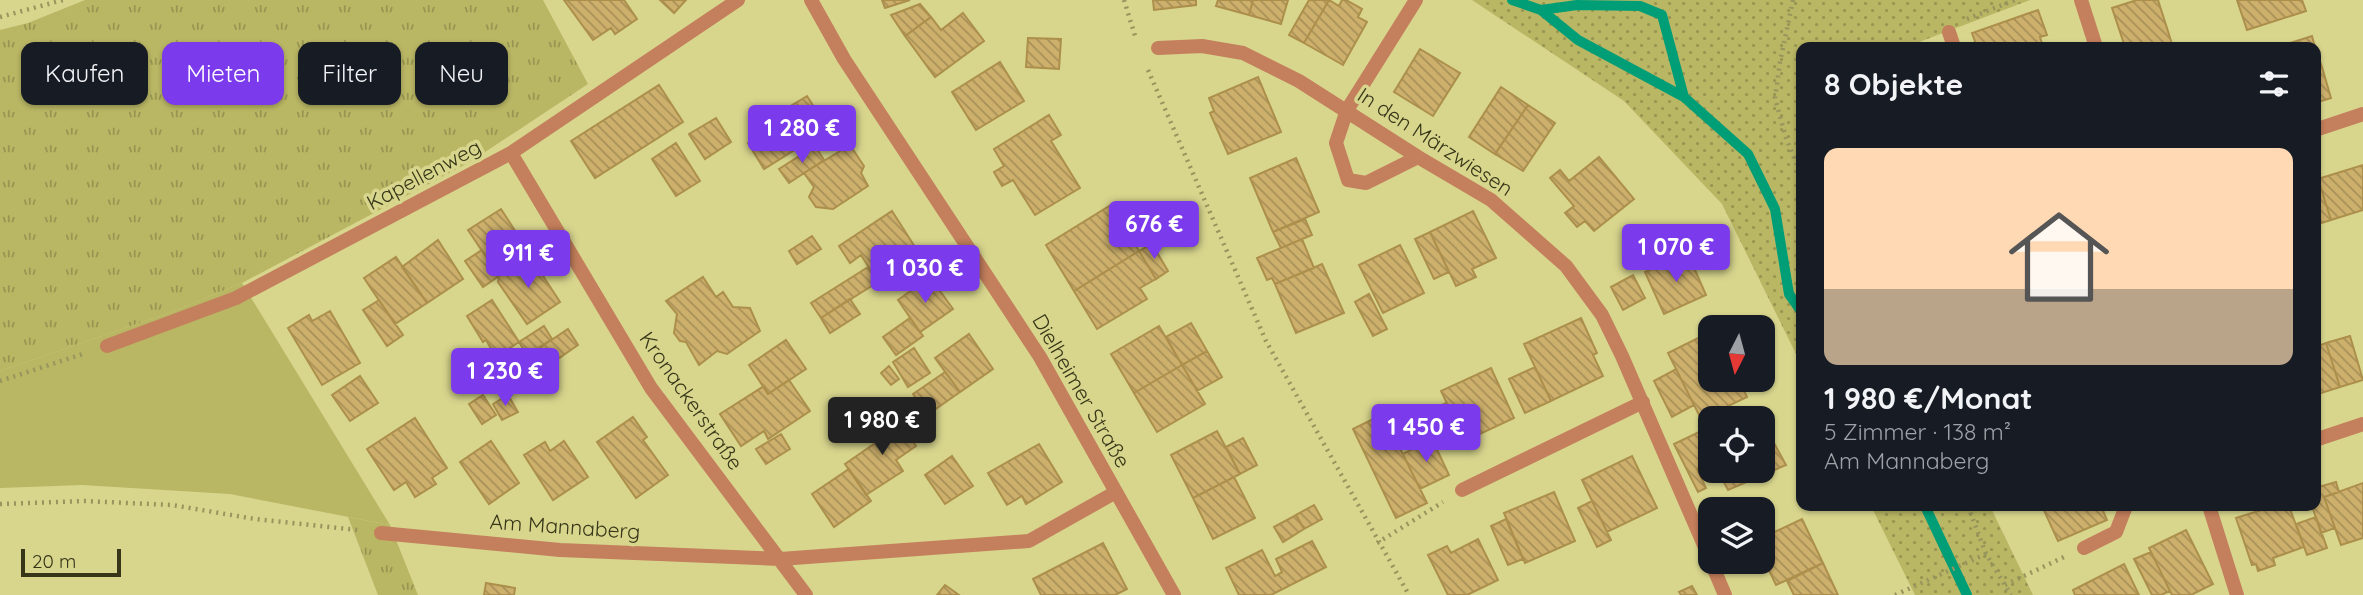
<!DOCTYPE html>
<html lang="de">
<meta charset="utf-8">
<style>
body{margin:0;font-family:Quicksand,sans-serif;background:#20242c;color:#f1f3f6;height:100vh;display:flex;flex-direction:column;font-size:26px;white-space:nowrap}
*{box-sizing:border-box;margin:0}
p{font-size:23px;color:#9ea1a6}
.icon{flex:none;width:38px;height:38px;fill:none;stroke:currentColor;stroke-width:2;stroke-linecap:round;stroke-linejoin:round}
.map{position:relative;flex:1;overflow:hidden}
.details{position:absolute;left:1796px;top:42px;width:525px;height:469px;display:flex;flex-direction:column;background:#171b24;border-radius:14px;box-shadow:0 2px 5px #0004}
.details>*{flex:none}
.hud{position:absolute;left:21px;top:42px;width:665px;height:63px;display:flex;gap:14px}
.needle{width:46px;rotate:186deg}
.fabs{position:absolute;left:1698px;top:315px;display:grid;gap:14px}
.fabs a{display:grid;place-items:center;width:77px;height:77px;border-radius:14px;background:#171b24;box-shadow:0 2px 5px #0004;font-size:35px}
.scale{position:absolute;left:21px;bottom:18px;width:100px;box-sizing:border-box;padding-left:7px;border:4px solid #373618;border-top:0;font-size:19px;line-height:24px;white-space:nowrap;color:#373618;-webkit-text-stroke:5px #d8d68d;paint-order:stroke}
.price{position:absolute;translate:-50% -60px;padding:0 16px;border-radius:7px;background:#7c3aed;color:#fff;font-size:23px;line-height:46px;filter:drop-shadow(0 2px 4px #0008)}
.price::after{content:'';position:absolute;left:50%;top:42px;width:21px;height:16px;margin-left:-10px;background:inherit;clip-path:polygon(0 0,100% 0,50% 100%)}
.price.active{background:#222;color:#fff}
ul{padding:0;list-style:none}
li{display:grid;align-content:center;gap:14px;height:371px;padding:0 28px}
li span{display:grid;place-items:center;height:217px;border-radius:14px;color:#555}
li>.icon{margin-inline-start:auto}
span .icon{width:126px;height:126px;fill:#fffc;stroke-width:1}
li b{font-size:30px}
h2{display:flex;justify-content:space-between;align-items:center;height:84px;padding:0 28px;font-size:30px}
.pill{padding:0 24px;border-radius:14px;background:#171b24;box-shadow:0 2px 5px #0004;font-size:24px;line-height:63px}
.pill.active{background:#7c3aed;color:#fff}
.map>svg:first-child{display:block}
.grass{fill:url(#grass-tufts)}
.park{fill:url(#park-dots)}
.garden{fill:#b9b664}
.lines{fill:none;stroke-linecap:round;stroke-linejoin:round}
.stream{stroke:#009e76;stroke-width:10}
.building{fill:url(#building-back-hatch);stroke:#ac8f4b;stroke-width:2}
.path{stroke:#96955d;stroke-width:4.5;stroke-dasharray:2 5;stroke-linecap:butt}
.lane{stroke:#c47f5c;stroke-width:14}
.street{stroke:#c47f5c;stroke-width:14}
.labels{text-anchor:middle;stroke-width:7;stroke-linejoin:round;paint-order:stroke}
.street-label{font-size:21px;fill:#373618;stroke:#d8d68d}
</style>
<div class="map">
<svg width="2363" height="595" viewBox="0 0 2363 595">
<defs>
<pattern id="grass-tufts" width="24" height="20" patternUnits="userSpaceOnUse" patternTransform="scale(1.75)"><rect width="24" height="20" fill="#b9b664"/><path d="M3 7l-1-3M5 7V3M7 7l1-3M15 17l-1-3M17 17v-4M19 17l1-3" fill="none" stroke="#979551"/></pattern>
<pattern id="park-dots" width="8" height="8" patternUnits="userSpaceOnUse" patternTransform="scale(1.75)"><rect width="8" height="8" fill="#b9b664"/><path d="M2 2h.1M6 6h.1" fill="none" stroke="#979551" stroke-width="1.8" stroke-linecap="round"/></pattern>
<pattern id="building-back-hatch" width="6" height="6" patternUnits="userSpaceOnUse" patternTransform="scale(1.75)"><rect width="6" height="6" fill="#cdb06c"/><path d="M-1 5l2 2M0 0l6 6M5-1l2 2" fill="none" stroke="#a79058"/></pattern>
</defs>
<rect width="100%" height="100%" fill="#d8d68d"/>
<path class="grass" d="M85,0h458l45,84 -118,78 -228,121 -73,30 -169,58v-341l28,-7z
M348,517l42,8 28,70h-40z"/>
<path class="park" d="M1472,0h558l-124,47h-105v40l-4,2 4,8v267l-79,-160 -98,-103z
M1871,506h119l43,89h-118z"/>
<path class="garden" d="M242,283l148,242 -160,-31 -148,-9 -82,3v-117l169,-58z"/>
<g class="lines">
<path class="stream" d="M1512,0l29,10 37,30 106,57 64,57 27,55 14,85 12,17
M1541,10l36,-5 63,1 22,9 22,82
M1925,506l42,89"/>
</g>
<path class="building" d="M564,0h60l13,19 -22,15 -4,-6 -18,12z
M660,0h26l-12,13z
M882,0h28l-25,8z
M1153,0h43v5l-42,5z
M1218,0h35l-4,15 -33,-9z
M1253,0h35l-7,24 -32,-9z
M1309,0h20l-25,43 -15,-8z
M1329,0l10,6 3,-6h4l16,9 -4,8 9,5 -24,43 -39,-22z
M2137,0h21l15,47h-48l-13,-39z
M2237,0h65l4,11 -59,19z
M920,4l11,13 -26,19 -14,-21z
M2038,10l9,25 -7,2 3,10h-66l-5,-14z
M963,13l21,28 -49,36 -30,-41 26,-19 10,13z
M2312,36l3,11h-37z
M1028,38l33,1 -2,30 -33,-2z
M2315,47l7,20 -7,2z
M1420,49l40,24 -27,43 -39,-24z
M1000,62l24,39 -48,29 -24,-38z
M2322,67l9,31 -16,5v-34z
M1258,77l23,55 -53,22 -18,-41 4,-2 -5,-13z
M659,85l24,37 -88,56 -24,-37z
M1501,87l27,18 -33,49 -26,-17z
M807,96l21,33 -64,40 -16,-26 9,-6 -4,-8z
M1528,105l27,18 -32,48 -28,-17z
M1049,115l12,20 -10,6 29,47 -45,27 -22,-35 -11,6 -8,-14 10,-6 -10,-17z
M716,118l15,24 -26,17 -16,-25z
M676,143l24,38 -24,15 -24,-37z
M850,145l14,21 -3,7 7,13 -35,23 -17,-2 -7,-10 5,-10 -10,-14z
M815,146l9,14 -35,23 -10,-14z
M1599,157l35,42 -40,32 -9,-10 -8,6 -12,-14 9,-7 -24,-28 10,-8 9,11z
M1296,158l23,54 -46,20 -23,-54z
M2363,165v45l-32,10 -13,-41z
M2318,179l13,41 -16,5v-45z
M1111,205l28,46 -65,40 -28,-46z
M501,209l30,46 -32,21 -31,-46z
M892,211l23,36 -42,27 -12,-19 -11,8 -11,-17z
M1473,211l23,47 -24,11 4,8 -20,9 -26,-54z
M1305,219l7,16 -31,13 -8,-16z
M1430,232l19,40 -15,7 -19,-40z
M812,236l9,13 -24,15 -8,-13z
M1302,239l12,29 -39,16 -3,-6 -5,2 -10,-22z
M438,240l25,39 -36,24 -25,-36z
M1152,244l16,27 -12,8 -17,-28z
M1400,245l24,48 -41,20 -24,-48z
M482,250l17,26 -16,11 -18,-26z
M1139,251l17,28 -16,9 7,11 -50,30 -23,-38z
M1688,254l18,41 -42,19 -19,-42z
M530,256l30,46 -33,22 -29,-42 1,-6z
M396,257l31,46 -32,21 -31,-46z
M1322,264l22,49 -48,20 -21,-49z
M868,267l10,15 -57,36 -10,-15z
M1633,275l12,23 -22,12 -12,-23z
M703,277l13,20 7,-5 10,15 17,1 10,23 -33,23 -10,-3 -18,14 -13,-23 -6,-1 -6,-8 3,-19 -11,-13z
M930,277l23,32 -33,23 -22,-32z
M1369,294l18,35 -14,7 -18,-34z
M850,299l10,15 -30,19 -9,-15z
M379,300l24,35 -16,11 -24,-36z
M492,300l27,42 -23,15 -10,-17 -3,2 -16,-26z
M330,311l30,52 -38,22 -34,-57 21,-13 3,6z
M910,318l13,18 -27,19 -13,-18z
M1581,318l16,35 -4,2 10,21 -52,25 -27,-57z
M1191,323l16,28 -25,14 -16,-28z
M544,326l8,13 -25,16 -8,-13z
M1159,326l23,39 -48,28 -23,-39z
M568,329l10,16 -26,18 -11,-16z
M1710,332v48h29l8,17 -46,22 -33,-66z
M969,334l24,35 -33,23 -25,-34z
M2350,336l13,44 -23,7 -14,-44z
M786,340l20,29 -38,25 -19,-29z
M2326,343l14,44 -25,8v-48z
M914,348l16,25 -22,14 -15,-25z
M1207,351l15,26 -25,14 -15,-26z
M493,356l10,16 -24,14 -9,-16z
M1182,365l23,39 -48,28 -23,-39z
M889,366l10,13 -8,6 -10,-12z
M1535,367l16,34 -26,12 -16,-34z
M1491,368l23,50 -49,23 -24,-50z
M1676,369l18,36 -22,12 -18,-36z
M945,372l15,20 -33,23 -14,-21z
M360,376l18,27 -28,18 -18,-26z
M789,380l21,31 -42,28 -4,-8 -23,15 -21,-32 44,-28 4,8z
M483,395l13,20 -14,9 -13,-20z
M508,395l10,17 -16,8 -9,-16z
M1446,403l17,34 -26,13 -17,-35z
M1383,414l44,89 -31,15 -43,-89z
M896,416l20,30 -20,14 7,11 -37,24 -21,-31 36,-25 -6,-9z
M633,417l14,20 -4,3 25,35 -32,23 -39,-56z
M415,418l32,50 -15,10 4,6 -21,13 -9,-15 -12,8 -27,-41z
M1762,421l24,44 -58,25 -10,-19h44z
M1217,431l23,43 -47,24 -22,-43z
M1699,432l11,21v10l-13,6 9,19 -8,4 -24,-48z
M781,434l9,15 -24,15 -10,-15z
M1243,438l14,27 -17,9 -14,-27z
M1432,439l17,36 -29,14 -17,-35z
M491,441l28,42 -30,21 -29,-42z
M564,441l24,36 -35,23 -29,-45 21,-13 5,9z
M1039,444l23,38 -36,22 -4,-8 -15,9 -19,-32z
M952,456l21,30 -28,18 -20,-29z
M1632,456l25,52 -50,24 -25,-52z
M849,469l22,32 -37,26 -22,-33z
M1234,477l21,41 -42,21 -20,-41z
M2336,482l3,10 -15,5 11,31 -14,5 -9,-27h3v-18z
M2363,483v55l-22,7 -17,-48z
M1554,492l21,49 -50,22 -21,-50z
M1592,501l19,39 -14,7 -19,-39z
M1314,505l8,14 -18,10 -8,-14z
M2042,506h59l6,14 -49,21z
M2274,506h15l15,41 -31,11 2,7 -17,6 -2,-7 -4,1 -16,-47z
M1296,515l8,14 -21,13 -9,-15z
M2316,517l11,31 -20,7 -11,-31z
M1506,519l17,40 -15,6 -17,-39z
M1802,519l21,44 -47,22 -14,-29v-18z
M2186,530l27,54 -22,11h-19l-23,-47z
M1478,539l20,41 -31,15h-19l-20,-40 19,-9 4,7z
M1312,541l14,26 -55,28h-32l-13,-27 36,-18 13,26 7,-4 -6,-13z
M1103,543l24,46 -12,6h-74l-8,-16z
M2151,552l19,39 -9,4h-9l-18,-36z
M1823,563l15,32h-44l-7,-14z
M2124,564l15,31h-64l-2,-5z
M486,583l29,5 -1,7h-30z
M945,585l14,10h-22z
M1692,586l5,9h-16l-2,-3z"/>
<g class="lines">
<path class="path" d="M1124,0l12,39
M1793,0l-13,62 -5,36 11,40 15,37
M0,17l63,-17
M1967,19l48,-19
M1148,70l118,271 143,254
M0,381l86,-28
M0,504l84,-3 88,4 83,14 103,11
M1968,506l18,48
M1377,543l66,-41
M2005,585l59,-28
M1895,595l91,-41 25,41"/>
<path class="lane" d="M2084,548l32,-16 10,-26"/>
<path class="street" d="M811,0l33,59 196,298 134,238
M1416,0l-69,110 -11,33 12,37 18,3 52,-26
M2081,0l15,47
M1949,32l5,15
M1158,48l44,-2 41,7 56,28 119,76 73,43 75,66 36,49 20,41 88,203
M2315,130l48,-16
M511,153l140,235 155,207
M107,346l129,-48 275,-145 227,-153
M2315,440l48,-16
M1462,490l181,-88
M2209,506l28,89
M381,533l179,17 220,9 249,-18 87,-49
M1711,562l14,33"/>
</g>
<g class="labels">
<g class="street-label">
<text transform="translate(1435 142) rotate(33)" y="7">In den Märzwiesen</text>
<text transform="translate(424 175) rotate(-28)" y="7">Kapellenweg</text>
<text transform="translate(1081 391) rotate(60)" y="7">Dielheimer Straße</text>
<text transform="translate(691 401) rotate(55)" y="7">Kronackerstraße</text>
<text transform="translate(565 527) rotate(4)" y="7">Am Mannaberg</text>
</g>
</g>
</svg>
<div class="fabs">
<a><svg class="needle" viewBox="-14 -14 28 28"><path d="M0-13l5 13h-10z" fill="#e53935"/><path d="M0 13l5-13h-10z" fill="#9ea1a6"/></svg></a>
<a><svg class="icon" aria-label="locate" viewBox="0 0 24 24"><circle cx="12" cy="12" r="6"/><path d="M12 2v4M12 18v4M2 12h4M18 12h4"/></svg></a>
<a><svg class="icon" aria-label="layers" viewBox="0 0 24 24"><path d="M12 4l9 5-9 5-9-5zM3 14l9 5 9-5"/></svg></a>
</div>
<div class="scale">20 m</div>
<b class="price" style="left:802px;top:165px">1 280 €</b>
<b class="price" style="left:1154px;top:261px">676 €</b>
<b class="price" style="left:1676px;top:284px">1 070 €</b>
<b class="price" style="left:528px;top:290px">911 €</b>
<b class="price" style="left:925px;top:305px">1 030 €</b>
<b class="price" style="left:505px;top:408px">1 230 €</b>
<b class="price active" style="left:882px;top:457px">1 980 €</b>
<b class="price" style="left:1426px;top:464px">1 450 €</b>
<div class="hud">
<a class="pill">Kaufen</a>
<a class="pill active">Mieten</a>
<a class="pill">Filter</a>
<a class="pill">Neu</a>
</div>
<section class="details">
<h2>8 Objekte<svg class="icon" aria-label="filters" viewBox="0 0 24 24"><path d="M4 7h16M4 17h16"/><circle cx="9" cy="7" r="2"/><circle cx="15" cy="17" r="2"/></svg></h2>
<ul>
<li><span style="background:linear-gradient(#ffd9b3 65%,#b9a48a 0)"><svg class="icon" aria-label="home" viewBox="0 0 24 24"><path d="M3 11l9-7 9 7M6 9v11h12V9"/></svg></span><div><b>1 980 €/Monat</b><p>5 Zimmer · 138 m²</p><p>Am Mannaberg</p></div></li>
</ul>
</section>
</div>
